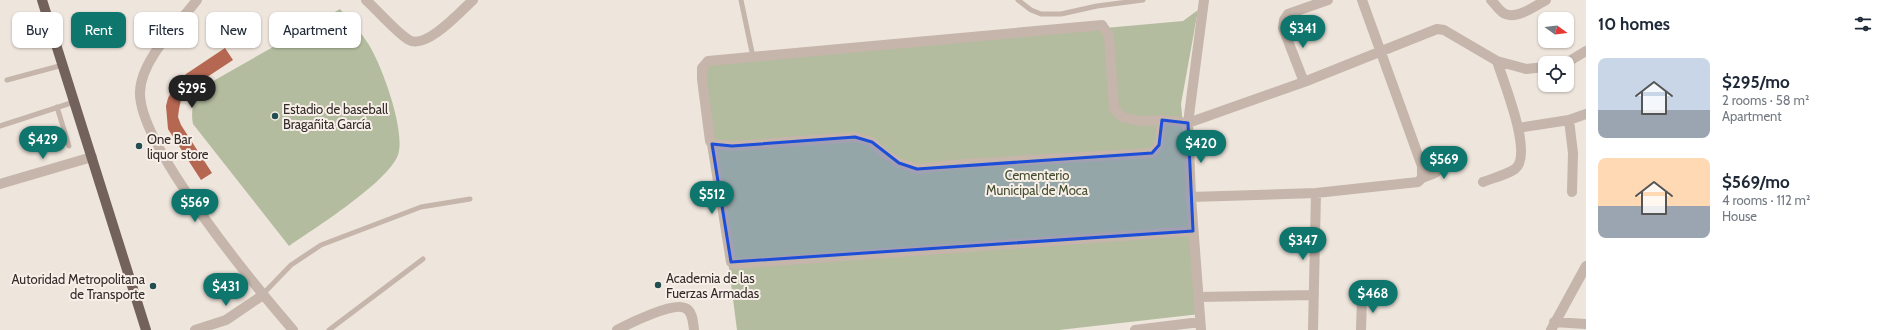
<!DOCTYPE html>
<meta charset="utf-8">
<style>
body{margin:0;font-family:Cabin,sans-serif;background:#f6f6f7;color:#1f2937;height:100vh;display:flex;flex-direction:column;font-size:15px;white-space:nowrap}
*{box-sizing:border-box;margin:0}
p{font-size:13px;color:#747a83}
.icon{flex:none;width:22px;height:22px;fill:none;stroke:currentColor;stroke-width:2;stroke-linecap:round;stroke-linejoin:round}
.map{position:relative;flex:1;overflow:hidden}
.drawer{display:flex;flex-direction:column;background:#fff;width:300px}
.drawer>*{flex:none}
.guide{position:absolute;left:12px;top:12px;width:380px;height:36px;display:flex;gap:8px}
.needle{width:26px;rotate:105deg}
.fabs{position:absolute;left:1538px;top:12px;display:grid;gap:8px}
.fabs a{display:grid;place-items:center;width:36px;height:36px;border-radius:8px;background:#fff;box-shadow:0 1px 3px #0004;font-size:20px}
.price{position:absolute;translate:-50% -34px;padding:0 9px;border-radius:14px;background:#0f766e;color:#fff;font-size:13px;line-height:26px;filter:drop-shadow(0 1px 2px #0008)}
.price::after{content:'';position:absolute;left:50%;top:24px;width:12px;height:9px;margin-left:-6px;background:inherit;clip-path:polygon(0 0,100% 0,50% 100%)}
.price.selected{background:#222;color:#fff}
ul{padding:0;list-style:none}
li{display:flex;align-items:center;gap:12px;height:100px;padding:0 12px}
li span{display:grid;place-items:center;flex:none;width:112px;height:80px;border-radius:8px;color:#555}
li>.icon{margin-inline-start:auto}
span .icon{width:48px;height:48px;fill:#fffc;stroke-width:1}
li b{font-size:17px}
h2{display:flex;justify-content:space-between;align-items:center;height:48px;padding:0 12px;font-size:17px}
.pill{padding:0 14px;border-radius:8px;background:#fff;box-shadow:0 1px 3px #0004;font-size:14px;line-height:36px}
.pill.selected{background:#0f766e;color:#fff}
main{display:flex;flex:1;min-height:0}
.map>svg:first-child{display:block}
.green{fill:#b3bc9e}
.building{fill:#b66752}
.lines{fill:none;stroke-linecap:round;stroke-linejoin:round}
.lane{stroke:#c5b5aa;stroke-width:5}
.street{stroke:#c5b5aa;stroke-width:10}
.primary{stroke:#73625b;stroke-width:10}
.marked{fill:#1d4ed8;fill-opacity:0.2;stroke:#1d4ed8;stroke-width:3;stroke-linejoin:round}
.poi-dot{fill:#234e50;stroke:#f7efe8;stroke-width:1.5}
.labels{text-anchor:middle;stroke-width:4;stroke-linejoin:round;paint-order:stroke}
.poi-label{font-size:13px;fill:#332b28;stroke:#f7efe8;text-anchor:start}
.park-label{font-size:13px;fill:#444e2f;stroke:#f7efe8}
</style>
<main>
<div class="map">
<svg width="1586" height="330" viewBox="0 0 1586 330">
<rect width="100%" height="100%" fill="#eee5dc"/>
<path class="green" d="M340,9c10,12 21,23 29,36 13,21 37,86 29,110 -11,28 -83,73 -109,91l-96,-122c-4,-21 5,-32 22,-44z
M1198,10l-17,94 19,210 -141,16h-322l-34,-266 480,-43z"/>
<path class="building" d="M225,48l8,12 -44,29 -8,11 -2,9 -1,8 3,8 31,48 -11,7 -33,-51 -2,-23 2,-8 7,-12 11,-12z"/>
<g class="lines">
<path class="lane" d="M741,0l12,57
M1018,0l13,10 10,4h20l36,-8 46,-6
M7,80l56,-15
M57,107l12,39
M0,126l74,-24
M263,294l28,-29 30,-20 100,-38 49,-8
M329,330l94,-71"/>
<path class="street" d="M197,0c-19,25 -56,59 -57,92 -2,53 116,195 153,238
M366,0c12,11 31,33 43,40 17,10 52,-29 64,-40
M1491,0c4,4 7,9 11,12 12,10 33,-6 44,-12
M1566,63l20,-12
M1304,82l-21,-54 1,-8 4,-6 40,-14
M1162,120l-3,25 -7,8 -190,11 -45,5 -18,-6 -14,-9 -13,-12 -17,-5 -123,9 -20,-2 -2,-3 -8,-62v-11l6,-7 394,-36 7,11 5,73 8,8 16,4 24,-1 26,3 116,-41 133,-53 7,1 53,31 29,8 19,-2
M1569,120l4,33 -1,39
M1518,128l51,-8 17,-6
M712,144l19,118 3,2 459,-33
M1422,178l13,-5 17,-15
M1483,182c10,-4 23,-7 32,-13 19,-14 -12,-88 -18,-108
M0,184l92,-27
M1191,197l125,-4 102,-11 4,-4v-12l-60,-166
M1198,297l116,-2
M1554,322l32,2
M195,330l31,-10 37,-25
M617,330c13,-7 56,-28 68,-22 8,3 8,15 9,22
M1135,330l65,-8
M1201,330l-10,-133 -3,-74 16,-123
M1313,330l3,-137
M1361,330l1,-32
M1551,330l35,-64"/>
<path class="primary" d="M42,0l104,330"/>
</g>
<path class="marked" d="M1162,120l26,3 5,108 -462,31 -19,-118 20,2 123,-9 17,5 27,21 18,6 235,-16 7,-8z"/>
<g class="poi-dot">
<circle cx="275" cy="116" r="4"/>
<circle cx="139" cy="146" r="4"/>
<circle cx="658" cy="285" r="4"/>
<circle cx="153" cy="286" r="4"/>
</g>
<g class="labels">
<g class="poi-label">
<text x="283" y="114">Estadio de baseball<tspan x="283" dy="15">Bragañita García</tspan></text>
<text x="147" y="144">One Bar<tspan x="147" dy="15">liquor store</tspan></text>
<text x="666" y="283">Academia de las<tspan x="666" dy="15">Fuerzas Armadas</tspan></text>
<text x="145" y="284" text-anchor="end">Autoridad Metropolitana<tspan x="145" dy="15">de Transporte</tspan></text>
</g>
<g class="park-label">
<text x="1037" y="180">Cementerio<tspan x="1037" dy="15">Municipal de Moca</tspan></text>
</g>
</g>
</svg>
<div class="fabs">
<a><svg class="needle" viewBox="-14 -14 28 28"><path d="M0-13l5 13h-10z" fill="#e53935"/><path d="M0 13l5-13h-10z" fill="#747a83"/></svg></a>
<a><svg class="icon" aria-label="locate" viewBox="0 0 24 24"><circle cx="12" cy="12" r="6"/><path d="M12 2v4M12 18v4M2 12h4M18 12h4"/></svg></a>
</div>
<b class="price" style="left:1303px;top:49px">$341</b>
<b class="price selected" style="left:192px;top:109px">$295</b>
<b class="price" style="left:43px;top:160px">$429</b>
<b class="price" style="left:1201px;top:164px">$420</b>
<b class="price" style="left:1444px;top:180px">$569</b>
<b class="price" style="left:712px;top:215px">$512</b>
<b class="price" style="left:195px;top:223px">$569</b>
<b class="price" style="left:1303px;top:261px">$347</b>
<b class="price" style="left:226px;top:307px">$431</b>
<b class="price" style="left:1373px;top:314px">$468</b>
<div class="guide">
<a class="pill">Buy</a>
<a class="pill selected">Rent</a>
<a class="pill">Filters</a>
<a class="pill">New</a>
<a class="pill">Apartment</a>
</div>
</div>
<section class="drawer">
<h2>10 homes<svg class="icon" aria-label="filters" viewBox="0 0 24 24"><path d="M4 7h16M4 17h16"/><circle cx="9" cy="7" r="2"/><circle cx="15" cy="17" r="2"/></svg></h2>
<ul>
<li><span style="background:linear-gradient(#c9d6e8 65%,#9aa5b1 0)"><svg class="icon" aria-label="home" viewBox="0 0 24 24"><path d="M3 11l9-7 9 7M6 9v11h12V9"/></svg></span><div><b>$295/mo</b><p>2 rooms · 58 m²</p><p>Apartment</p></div></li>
<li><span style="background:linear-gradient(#ffd9b3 60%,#9aa5b1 0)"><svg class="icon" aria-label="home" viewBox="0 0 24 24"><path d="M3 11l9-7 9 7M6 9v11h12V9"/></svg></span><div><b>$569/mo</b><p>4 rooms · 112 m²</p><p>House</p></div></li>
</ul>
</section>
</main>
